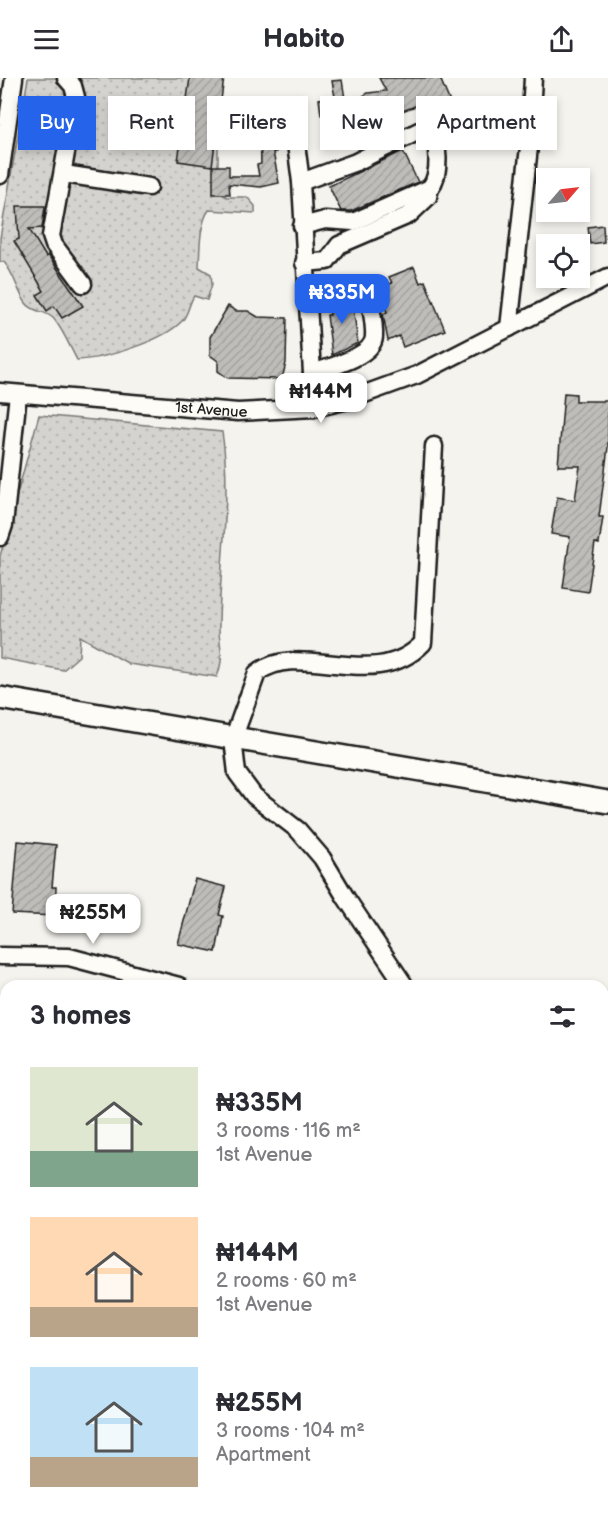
<!DOCTYPE html>
<meta charset="utf-8">
<style>
body{margin:0;font-family:"Balsamiq Sans",sans-serif;background:#f2f2f3;color:#2b2b33;height:100vh;display:flex;flex-direction:column;font-size:22px;white-space:nowrap}
*{box-sizing:border-box;margin:0}
p{font-size:20px;color:#7c7c81}
.icon{flex:none;width:33px;height:33px;fill:none;stroke:currentColor;stroke-width:2;stroke-linecap:round;stroke-linejoin:round}
.map{position:relative;flex:1;overflow:hidden}
.drawer{position:absolute;left:0px;top:902px;width:609px;height:536px;display:flex;flex-direction:column;background:#fff;border-radius:18px 18px 0 0;box-shadow:0 3px 9px #0003}
.drawer>*{flex:none}
.banner{position:absolute;left:18px;top:18px;width:573px;height:54px;display:flex;gap:12px}
.needle{width:39px;rotate:62deg}
.controls{position:absolute;left:536px;top:90px;display:grid;gap:12px}
.controls a{display:grid;place-items:center;width:54px;height:54px;border-radius:0px;background:#fff;box-shadow:0 3px 9px #0003;font-size:30px}
.price{position:absolute;translate:-50% -51px;padding:0 14px;border-radius:12px;background:#fff;color:#222;font-size:20px;line-height:39px;filter:drop-shadow(0 2px 3px #0008)}
.price::after{content:'';position:absolute;left:50%;top:36px;width:18px;height:14px;margin-left:-9px;background:inherit;clip-path:polygon(0 0,100% 0,50% 100%)}
.price.active{background:#2563eb;color:#fff}
ul{padding:0;list-style:none}
li{display:flex;align-items:center;gap:18px;height:150px;padding:0 30px}
li span{display:grid;place-items:center;flex:none;width:168px;height:120px;border-radius:0px;color:#555}
li>.icon{margin-inline-start:auto}
span .icon{width:72px;height:72px;fill:#fffc;stroke-width:1}
li b{font-size:26px}
h2{display:flex;justify-content:space-between;align-items:center;height:72px;padding:0 30px;font-size:26px}
.tag{padding:0 21px;border-radius:0px;background:#fff;box-shadow:0 3px 9px #0003;font-size:21px;line-height:54px}
.tag.active{background:#2563eb;color:#fff}
header{display:flex;justify-content:space-between;align-items:center;height:78px;padding:0 30px;background:#fff;font-size:27px;font-weight:800}
.map>svg:first-child{display:block}
.grass{fill:url(#grass-dots);stroke:#787876;stroke-width:1.5}
.building{fill:url(#building-hatch);stroke:#1c1c1c;stroke-width:1.5}
.lines{fill:none;stroke-linecap:round;stroke-linejoin:round}
.minor-casing{stroke:#1c1c1c;stroke-width:21}
.major-casing{stroke:#1c1c1c;stroke-width:26}
.minor{stroke:#fdfcf7;stroke-width:16}
.major{stroke:#fdfcf7;stroke-width:21}
.labels{text-anchor:middle;stroke-width:4.5;stroke-linejoin:round;paint-order:stroke}
.street-label{font-size:15px;fill:#1c1c1c;stroke:#fdfcf7}
</style>
<header><svg class="icon" aria-label="menu" viewBox="0 0 24 24"><path d="M4 6h16M4 12h16M4 18h16"/></svg>Habito<svg class="icon" aria-label="share" viewBox="0 0 24 24"><path d="M12 15V3M7 8l5-5 5 5M5 13v7h14v-7"/></svg></header>
<div class="map">
<svg width="608" height="1436" viewBox="0 0 608 1436">
<defs>
<pattern id="grass-dots" width="8" height="8" patternUnits="userSpaceOnUse" patternTransform="scale(1.5)"><rect width="8" height="8" fill="#d4d3cf"/><path d="M2 2h.1M6 6h.1" fill="none" stroke="#b5b5b1" stroke-width="1.8" stroke-linecap="round"/></pattern>
<pattern id="building-hatch" width="6" height="6" patternUnits="userSpaceOnUse" patternTransform="scale(1.5)"><rect width="6" height="6" fill="#bebdba"/><path d="M-1 1l2-2M0 6l6-6M5 7l2-2" fill="none" stroke="#a3a29f"/></pattern>
</defs>
<rect width="100%" height="100%" fill="#f4f3ee"/>
<filter id="ink" filterUnits="userSpaceOnUse"><feTurbulence type="fractalNoise" baseFrequency=".0167" numOctaves="2"/><feDisplacementMap in="SourceGraphic" scale="12" xChannelSelector="R" yChannelSelector="G"/><feConvolveMatrix kernelMatrix="1 2 1 2 8 2 1 2 1" color-interpolation-filters="sRGB"/></filter>
<g filter="url(#ink)">
<path class="grass" d="M28,0h192l-2,21 5,16 -5,17v60l9,5h20l8,9v7l-46,-3c-10,14 -9,40 -10,57l12,7 1,10 -5,16 -13,-4c-5,7 -6,19 -12,25 -19,20 -77,38 -105,39 -7,-13 -14,-30 -23,-41 -8,-9 -21,-6 -28,-16 -9,-12 -11,-28 -22,-41h-4v-24z
M39,337l183,17c10,63 -2,128 -3,191 -1,24 7,29 -2,54l-88,-13 -49,-28 -1,20 -16,14 -63,-12v-102z"/>
<path class="building" d="M190,0h34l-12,88 -34,-5z
M379,0h61l14,34 -18,7 -9,-1 -6,-14 -19,7 -1,17 -36,18 -3,-1 -13,-15 -2,-24 21,-13 18,-2z
M342,2l5,31 -26,4 -2,-16 16,-2 -3,-16z
M274,52l2,22h-3l6,31 -18,4 -32,-3 1,10h-17v-28h16v10h30l-2,-11 4,-1 -1,-33z
M403,73l15,31 -67,29h-10l-12,-25z
M17,128h28l-3,22 -13,1 17,28 2,-2 35,51 -21,12 -8,-12 -7,5 -10,-16 7,-4 -30,-50 5,-2z
M603,147l1,17 -14,2 -2,-17z
M414,189l6,16 5,-2 20,49 -42,17 -4,-11 -11,5 -5,-27 4,-2 -9,-23 14,-6 -3,-6z
M352,221l6,44 -26,12 -5,-40h3l-2,-13z
M228,228l8,5h12l10,6 29,1 -1,45 -4,16 -54,-1 -10,-7v-10l-8,-6v-18z
M564,315l12,1v7h32v46l-9,70h4l-4,27 -4,-1 -7,49 -25,-4 7,-51 -19,-3 6,-37 18,3 5,-34h-22z
M18,763l38,4 -4,42h4l-1,29 -43,-2z
M195,801l31,8 -7,28 4,1 -7,36 -38,-8z"/>
<g class="lines">
<defs>
<g id="minor">
<path d="M66,0l7,8 3,11 -25,139 3,9 29,39"/>
<path d="M294,51l7,53 13,226"/>
<path d="M64,96l85,13"/>
<path d="M0,97l14,-97"/>
<path d="M301,104l55,-20 67,-33 7,-1c9,16 11,46 0,60l-77,34 -28,-2 -23,6"/>
<path d="M304,185l23,-2 12,-16 70,-30 19,-18 2,-9"/>
<path d="M509,250l20,-181 4,-69"/>
<path d="M312,295c15,-5 61,-16 62,-36 1,-13 -3,-28 -5,-42"/>
<path id="s1" d="M0,314l238,20 76,-4 34,-8 69,-25 191,-98"/>
<path d="M0,459l4,-12 14,-131"/>
<path d="M0,878l69,1 110,29"/>
<path d="M405,908l-59,-88 -24,-40 -24,-28 -44,-34 -17,-23 -4,-34 24,-66c44,-34 117,21 166,-30l11,-197"/>
<path d="M603,953h5"/>
<path d="M0,1108l6,-2"/>
<path d="M0,1291l6,-2"/>
<path d="M603,1378h5"/>
<path d="M391,1431v5"/>
<path d="M39,1436l1,-5"/>
<path d="M163,1436l21,-5"/>
</g>
<path id="major" d="M0,620l608,104"/>
</defs>
<use href="#minor" class="minor-casing"/>
<use href="#major" class="major-casing"/>
<use href="#minor" class="minor"/>
<use href="#major" class="major"/>
</g>
</g>
<g class="labels">
<g class="street-label">
<text dy="5" stroke="none"><textPath href="#s1" startOffset="212">1st Avenue</textPath></text>
</g>
</g>
</svg>
<div class="controls">
<a><svg class="needle" viewBox="-14 -14 28 28"><path d="M0-13l5 13h-10z" fill="#e53935"/><path d="M0 13l5-13h-10z" fill="#7c7c81"/></svg></a>
<a><svg class="icon" aria-label="locate" viewBox="0 0 24 24"><circle cx="12" cy="12" r="6"/><path d="M12 2v4M12 18v4M2 12h4M18 12h4"/></svg></a>
</div>
<b class="price active" style="left:342px;top:247px">₦335M</b>
<b class="price" style="left:321px;top:346px">₦144M</b>
<b class="price" style="left:93px;top:867px">₦255M</b>
<div class="banner">
<a class="tag active">Buy</a>
<a class="tag">Rent</a>
<a class="tag">Filters</a>
<a class="tag">New</a>
<a class="tag">Apartment</a>
</div>
<section class="drawer">
<h2>3 homes<svg class="icon" aria-label="filters" viewBox="0 0 24 24"><path d="M4 7h16M4 17h16"/><circle cx="9" cy="7" r="2"/><circle cx="15" cy="17" r="2"/></svg></h2>
<ul>
<li><span style="background:linear-gradient(#dfe7d0 70%,#7fa58c 0)"><svg class="icon" aria-label="home" viewBox="0 0 24 24"><path d="M3 11l9-7 9 7M6 9v11h12V9"/></svg></span><div><b>₦335M</b><p>3 rooms · 116 m²</p><p>1st Avenue</p></div></li>
<li><span style="background:linear-gradient(#ffd9b3 75%,#b9a48a 0)"><svg class="icon" aria-label="home" viewBox="0 0 24 24"><path d="M3 11l9-7 9 7M6 9v11h12V9"/></svg></span><div><b>₦144M</b><p>2 rooms · 60 m²</p><p>1st Avenue</p></div></li>
<li><span style="background:linear-gradient(#bfe0f5 75%,#b9a48a 0)"><svg class="icon" aria-label="home" viewBox="0 0 24 24"><path d="M3 11l9-7 9 7M6 9v11h12V9"/></svg></span><div><b>₦255M</b><p>3 rooms · 104 m²</p><p>Apartment</p></div></li>
</ul>
</section>
</div>
